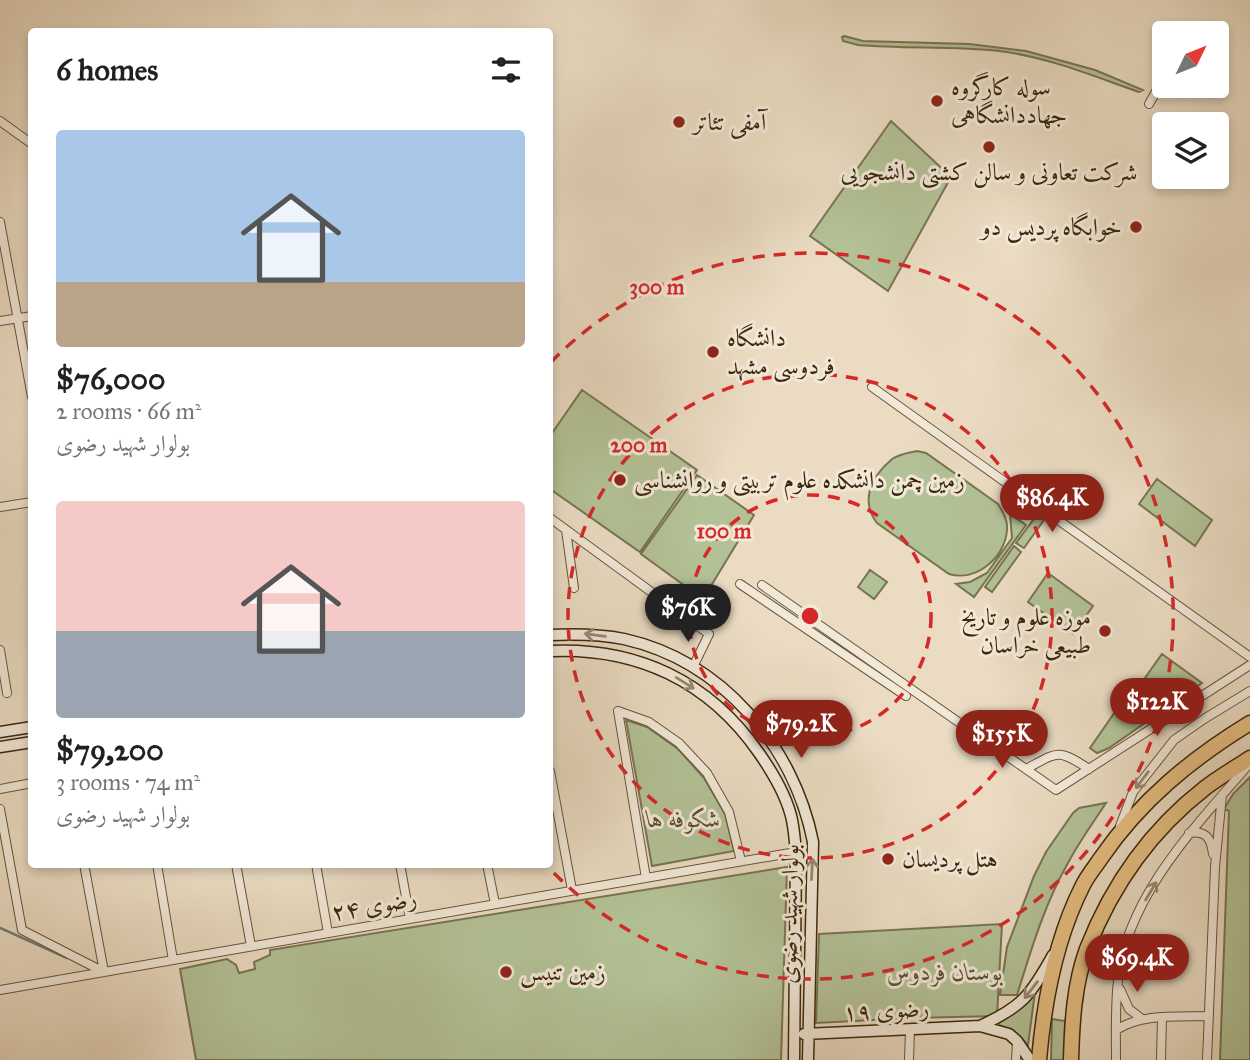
<!DOCTYPE html>
<meta charset="utf-8">
<style>
body{margin:0;font-family:"IM FELL Great Primer",Amiri,serif;background:#f2f2f2;color:#202124;height:100vh;display:flex;flex-direction:column;font-size:26px;white-space:nowrap}
*{box-sizing:border-box;margin:0}
p{font-size:23px;color:#757577}
.icon{flex:none;width:38px;height:38px;fill:none;stroke:currentColor;stroke-width:2;stroke-linecap:round;stroke-linejoin:round}
.map{position:relative;flex:1;overflow:hidden}
.side{position:absolute;left:28px;top:28px;width:525px;height:840px;display:flex;flex-direction:column;background:#fff;border-radius:7px;box-shadow:0 4px 10px #0003}
.side>*{flex:none}
.needle{width:46px;rotate:47deg}
.controls{position:absolute;left:1152px;top:21px;display:grid;gap:14px}
.controls a{display:grid;place-items:center;width:77px;height:77px;border-radius:7px;background:#fff;box-shadow:0 4px 10px #0003;font-size:35px}
.price{position:absolute;translate:-50% -60px;padding:0 16px;border-radius:24px;background:#8f2418;color:#fff;font-size:23px;line-height:46px;filter:drop-shadow(0 2px 4px #0008)}
.price::after{content:'';position:absolute;left:50%;top:42px;width:21px;height:16px;margin-left:-10px;background:inherit;clip-path:polygon(0 0,100% 0,50% 100%)}
.price.selected{background:#222;color:#fff}
ul{padding:0;list-style:none}
li{display:grid;align-content:center;gap:14px;height:371px;padding:0 28px}
li span{display:grid;place-items:center;height:217px;border-radius:7px;color:#555}
li>.icon{margin-inline-start:auto}
span .icon{width:126px;height:126px;fill:#fffc;stroke-width:1}
li b{font-size:30px}
h2{display:flex;justify-content:space-between;align-items:center;height:84px;padding:0 28px;font-size:30px}
.map>svg:first-child{display:block}
.green{fill:#b3c196;stroke:#777452;stroke-width:2}
.lines{fill:none;stroke-linecap:round;stroke-linejoin:round}
.stream{stroke:#737f74;stroke-width:2.5}
.street-casing{stroke:#67543a;stroke-width:10}
.secondary-casing{stroke:#3b270d;stroke-width:13}
.highway-casing{stroke:#3b270d;stroke-width:17}
.street{stroke:#f1e8d7;stroke-width:8}
.secondary{stroke:#f1e8d7;stroke-width:10}
.highway{stroke:#e5be81;stroke-width:14}
.oneway{stroke:#968872}
.ring{fill:none;stroke:#d62828;stroke-width:3.5;stroke-dasharray:12 9}
.poi-dot{fill:#8f2418;stroke:#f1e8d7;stroke-width:2.5}
.labels{text-anchor:middle;stroke-width:6;stroke-linejoin:round;paint-order:stroke}
.poi-label{font-size:24px;fill:#3b270d;stroke:#f1e8d7;text-anchor:start}
.park-label{font-size:24px;font-style:italic;fill:#594e2f;stroke:#f1e8d7}
.street-label{font-size:24px;fill:#3b270d;stroke:#f1e8d7}
.centre{fill:#d62828;stroke:#f1e8d7;stroke-width:3.5}
.ring-label{font-size:21px;text-anchor:middle;font-weight:bold;fill:#d62828;stroke:#f1e8d7;stroke-width:6;stroke-linejoin:round;paint-order:stroke}
</style>
<div class="map">
<svg width="1250" height="1060" viewBox="0 0 1250 1060">
<rect width="100%" height="100%" fill="#eadbc2"/>
<filter id="stains"><feTurbulence type="fractalNoise" baseFrequency=".00286" numOctaves="4"/><feColorMatrix values="0 0 0 0 .2 0 0 0 0 .09 0 0 0 0 .02 0 0 0 .5 -.17"/></filter>
<radialGradient id="worn" r=".72"><stop offset=".6" stop-color="#630" stop-opacity="0"/><stop offset="1" stop-color="#630" stop-opacity=".3"/></radialGradient>
<path class="green" d="M844,36l19,5 106,3 57,7 69,19 48,20 -4,2c-46,-16 -91,-35 -140,-41 -47,-5 -94,-2 -141,-6l-15,-4 -1,-4z
M891,121l60,56 -63,114 -78,-55z
M582,390l115,80 -57,82 -90,-63v-53z
M917,451l9,2 72,51c5,8 10,16 9,26 -2,28 -31,52 -58,44l-72,-51c-17,-22 -6,-46 14,-63 7,-6 17,-7 26,-9z
M697,475l57,40 -51,84 -62,-45z
M1157,479l55,41 -17,26 -56,-42z
M1010,514l16,11 -52,72 -18,-13 14,-2 17,-9 25,-35z
M1037,515l7,5 -20,28 -8,-5z
M1014,546l7,6 -29,40 -7,-5z
M870,570l17,12 -13,17 -16,-12z
M1048,573l45,33 -20,28 -45,-32z
M1162,654l40,29 -93,65 -12,5 -7,-5 36,-52 9,-4z
M626,720l21,7 31,22 26,29 21,36 9,37 -82,15z
M1250,777v283h-30l9,-249 -5,-2 9,-15z
M1106,803c-13,20 -27,39 -38,60 -23,40 -37,87 -51,132h-17l7,-48 27,-71 12,-24 27,-39 6,-5z
M787,867l-6,193h-585l-16,-91 47,-10 9,6 3,8 16,-4 -1,-7 16,-7v-5z
M1002,924l-5,92 -84,2 -97,5 3,-89z
M1035,992l-7,53 -14,-14 -20,-8z
M1052,1019l13,2 -1,39h-13z"/>
<g class="lines">
<path class="stream" d="M0,928l67,30"/>
<defs>
<path id="street" d="M1149,104l9,-16
M0,121l32,23
M0,222l32,175
M0,321l32,-5
M872,387l378,270
M0,507l32,-5
M550,518l159,116 -16,33
M566,530l8,58
M740,584l166,112
M762,585l294,205 194,-125
M0,650l7,43
M1026,769c32,-17 31,-21 63,0
M550,771l22,119
M0,789l32,-6
M0,809l22,121 82,42
M1120,826l13,-34 41,-52 30,-21 46,-28
M1189,833c17,-3 22,5 24,21
M84,864l20,108
M157,864l16,96
M236,864l15,82
M316,864l12,69
M400,864l10,55
M487,864l8,40
M646,878l-28,-167 31,11 30,21 28,30 22,39 12,49
M1120,989l9,20 13,10
M0,990l796,-138
M1116,1030c26,-17 62,-13 92,-14
M909,1060l1,-31
M1016,1060l1,-19
M1116,1060c0,-27 -1,-54 2,-80 9,-85 80,-156 132,-217
M1161,1060l1,-42
M1207,1060l8,-193 7,-72"/>
<path id="secondary" d="M550,635c25,-1 49,-1 74,4 98,22 170,107 189,203l-5,218
M550,651c87,-4 159,30 209,102 14,20 28,43 33,67 2,10 3,21 4,32l-2,208
M0,732l32,-5
M0,747l32,-5
M980,1026c42,-19 51,-31 73,-71
M804,1034l176,-8 29,8 8,7 13,19"/>
<path id="highway" d="M1039,1060c5,-59 17,-122 44,-175 5,-10 12,-18 18,-27 39,-57 90,-99 149,-135
M1071,1060c1,-36 3,-76 16,-111 25,-64 64,-119 118,-161 14,-11 30,-20 45,-30"/>
</defs>
<use href="#street" class="street-casing"/>
<use href="#secondary" class="secondary-casing"/>
<use href="#highway" class="highway-casing"/>
<use href="#street" class="street"/>
<use href="#secondary" class="secondary"/>
<use href="#highway" class="highway"/>
</g>
<defs><path id="oneway-shaft" d="M-6 0H5M1.5-3L5.5 0L1.5 3" fill="none" stroke-width="1.6" stroke-linecap="round" stroke-linejoin="round" transform="scale(1.75)"/></defs>
<g class="oneway">
<use href="#oneway-shaft" transform="translate(595 635) rotate(-173)"/>
<use href="#oneway-shaft" transform="translate(685 683) rotate(32)"/>
<use href="#oneway-shaft" transform="translate(1142 780) rotate(127)"/>
<use href="#oneway-shaft" transform="translate(812 869) rotate(-87)"/>
<use href="#oneway-shaft" transform="translate(1151 891) rotate(-59)"/>
<use href="#oneway-shaft" transform="translate(1031 990) rotate(128)"/>
</g>
<g class="ring">
<circle cx="810" cy="616" r="121"/>
<circle cx="810" cy="616" r="242"/>
<path d="M551 362A363 363 0 1 1 547 866"/>
</g>
<g class="poi-dot">
<circle cx="937" cy="101" r="7"/>
<circle cx="679" cy="122" r="7"/>
<circle cx="989" cy="147" r="7"/>
<circle cx="1136" cy="227" r="7"/>
<circle cx="713" cy="352" r="7"/>
<circle cx="620" cy="480" r="7"/>
<circle cx="1105" cy="631" r="7"/>
<circle cx="888" cy="859" r="7"/>
<circle cx="506" cy="972" r="7"/>
</g>
<g class="labels">
<g class="poi-label">
<text x="951" y="95">سوله کارگروه<tspan x="951" dy="28">جهاددانشگاهی</tspan></text>
<text x="693" y="130">آمفی تئاتر</text>
<text x="989" y="180" text-anchor="middle">شرکت تعاونی و سالن کشتی دانشجویی</text>
<text x="1122" y="235" text-anchor="end">خوابگاه پردیس دو</text>
<text x="727" y="346">دانشگاه<tspan x="727" dy="28">فردوسی مشهد</tspan></text>
<text x="634" y="488">زمین چمن دانشکده علوم تربیتی و روانشناسی</text>
<text x="1091" y="625" text-anchor="end">موزه علوم و تاریخ<tspan x="1091" dy="28">طبیعی خراسان</tspan></text>
<text x="902" y="867">هتل پردیسان</text>
<text x="520" y="980">زمین تنیس</text>
</g>
<g class="park-label">
<text x="684" y="827">شکوفه ها</text>
<text x="945" y="980">بوستان فردوس</text>
</g>
<g class="street-label">
<text transform="translate(374 905) rotate(-10)" y="8">رضوی ۲۴</text>
<text transform="translate(789 914) rotate(-89)" y="8">بولوار شهید رضوی</text>
<text transform="translate(886 1010) rotate(-3)" y="8">رضوی ۱۹</text>
</g>
</g>
<circle cx="810" cy="616" r="10" class="centre"/>
<g class="ring-label">
<text x="657" y="294">300 m</text>
<text x="639" y="452">200 m</text>
<text x="724" y="538">100 m</text>
</g>
<rect width="100%" height="100%" filter="url(#stains)"/>
<rect width="100%" height="100%" fill="url(#worn)"/>
</svg>
<div class="controls">
<a><svg class="needle" viewBox="-14 -14 28 28"><path d="M0-13l5 13h-10z" fill="#e53935"/><path d="M0 13l5-13h-10z" fill="#757577"/></svg></a>
<a><svg class="icon" aria-label="layers" viewBox="0 0 24 24"><path d="M12 4l9 5-9 5-9-5zM3 14l9 5 9-5"/></svg></a>
</div>
<b class="price" style="left:1052px;top:534px">$86.4K</b>
<b class="price selected" style="left:688px;top:644px">$76K</b>
<b class="price" style="left:1157px;top:738px">$122K</b>
<b class="price" style="left:801px;top:760px">$79.2K</b>
<b class="price" style="left:1002px;top:770px">$155K</b>
<b class="price" style="left:1137px;top:994px">$69.4K</b>
<section class="side">
<h2>6 homes<svg class="icon" aria-label="filters" viewBox="0 0 24 24"><path d="M4 7h16M4 17h16"/><circle cx="9" cy="7" r="2"/><circle cx="15" cy="17" r="2"/></svg></h2>
<ul>
<li><span style="background:linear-gradient(#a9c7e8 70%,#b9a48a 0)"><svg class="icon" aria-label="home" viewBox="0 0 24 24"><path d="M3 11l9-7 9 7M6 9v11h12V9"/></svg></span><div><b>$76,000</b><p>2 rooms · 66 m²</p><p>بولوار شهید رضوی</p></div></li>
<li><span style="background:linear-gradient(#f6c9c9 60%,#9aa5b1 0)"><svg class="icon" aria-label="home" viewBox="0 0 24 24"><path d="M3 11l9-7 9 7M6 9v11h12V9"/></svg></span><div><b>$79,200</b><p>3 rooms · 74 m²</p><p>بولوار شهید رضوی</p></div></li>
</ul>
</section>
</div>
